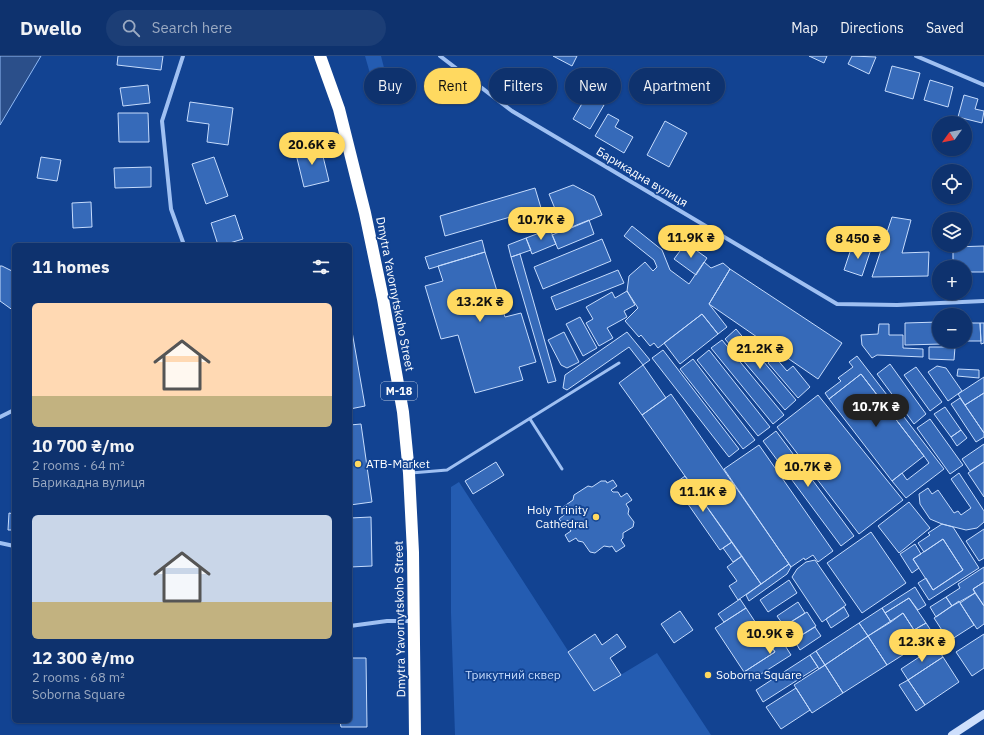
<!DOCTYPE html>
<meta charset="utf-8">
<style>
body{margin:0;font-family:"IBM Plex Sans",sans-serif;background:#1c3e76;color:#f1f3f6;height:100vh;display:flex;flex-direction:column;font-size:15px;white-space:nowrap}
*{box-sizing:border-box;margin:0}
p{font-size:13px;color:#9baac2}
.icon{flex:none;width:22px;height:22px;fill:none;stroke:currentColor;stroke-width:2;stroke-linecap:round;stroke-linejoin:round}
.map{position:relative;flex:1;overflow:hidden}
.side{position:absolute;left:12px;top:187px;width:340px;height:480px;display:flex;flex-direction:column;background:#0e326e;border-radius:6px;box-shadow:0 1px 3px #0004,0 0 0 1px #2e4d81}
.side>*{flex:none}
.banner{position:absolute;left:364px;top:12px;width:380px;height:36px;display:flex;gap:8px}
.needle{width:26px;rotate:237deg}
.tools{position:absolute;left:932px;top:60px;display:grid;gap:8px}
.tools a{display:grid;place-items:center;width:40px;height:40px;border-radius:50%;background:#0e326e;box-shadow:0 1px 3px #0004,0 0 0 1px #2e4d81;font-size:20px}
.price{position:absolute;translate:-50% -34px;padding:0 9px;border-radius:14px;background:#ffd960;color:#111;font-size:13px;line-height:26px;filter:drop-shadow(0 1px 2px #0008)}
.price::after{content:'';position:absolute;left:50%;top:24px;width:12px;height:9px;margin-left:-6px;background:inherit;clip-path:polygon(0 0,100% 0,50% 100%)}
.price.on{background:#222;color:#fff}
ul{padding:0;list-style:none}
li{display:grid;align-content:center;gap:8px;height:212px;padding:0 20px}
li span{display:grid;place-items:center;height:124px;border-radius:6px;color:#555}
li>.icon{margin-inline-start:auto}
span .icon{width:72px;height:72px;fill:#fffc;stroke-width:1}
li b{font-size:17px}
h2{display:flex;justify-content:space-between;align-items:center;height:48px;padding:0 20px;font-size:17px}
.tag{padding:0 14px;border-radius:18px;background:#0e326e;box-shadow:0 1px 3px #0004,0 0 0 1px #2e4d81;font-size:14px;line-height:36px}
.tag.on{background:#ffd960;color:#111}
header{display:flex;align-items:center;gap:24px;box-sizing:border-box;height:56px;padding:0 20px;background:#0e326e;border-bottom:1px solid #2e4d81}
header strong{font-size:19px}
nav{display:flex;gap:22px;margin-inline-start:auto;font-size:14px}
.search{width:280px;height:36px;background:#1c3e76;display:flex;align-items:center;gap:10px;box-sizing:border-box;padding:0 14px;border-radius:22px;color:#9baac2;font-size:15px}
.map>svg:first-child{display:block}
.green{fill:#245cb1}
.water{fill:#2b4f8a;stroke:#90baf6}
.building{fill:#366ab9;stroke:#c6dcfd}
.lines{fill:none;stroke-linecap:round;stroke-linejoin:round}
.lane{stroke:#9fc0f2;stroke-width:3}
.street{stroke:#9fc0f2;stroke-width:4}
.secondary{stroke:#cedffc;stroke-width:8}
.highway{stroke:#fff;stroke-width:12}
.poi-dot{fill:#ffd960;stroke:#124392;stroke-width:1.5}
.labels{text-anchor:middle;stroke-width:3.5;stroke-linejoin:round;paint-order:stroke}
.shield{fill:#124392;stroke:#b8c7de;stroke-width:1}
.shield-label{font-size:11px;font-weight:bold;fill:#fff}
.street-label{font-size:12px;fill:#fff;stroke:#124392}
.poi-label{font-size:12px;fill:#fff;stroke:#124392;text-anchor:start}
.park-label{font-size:12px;fill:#c6dcfd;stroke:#124392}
</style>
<header>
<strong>Dwello</strong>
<div class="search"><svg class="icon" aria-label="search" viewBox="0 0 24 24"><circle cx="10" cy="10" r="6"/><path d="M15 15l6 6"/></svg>Search here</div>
<nav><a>Map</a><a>Directions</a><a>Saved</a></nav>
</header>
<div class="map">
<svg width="984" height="679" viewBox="0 0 984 679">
<rect width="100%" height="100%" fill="#124392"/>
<path class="green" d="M365,0h16l8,31 -14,4z
M459,426l135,209 63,-38 54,82h-256l-4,-122v-126z"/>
<path class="water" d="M0,0h41l-41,69z"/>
<path class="building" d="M118,0h45l-2,14 -44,-5z
M553,0h24l-5,10z
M809,0h18l-3,7z
M852,0l24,1 -7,17 -21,-10z
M892,10l28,7 -7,26 -28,-8z
M930,24l23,7 -5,20 -24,-7z
M148,29l2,18 -27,3 -3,-18z
M587,39l17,10 -14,24 -17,-10z
M964,39l14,4 -3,10 9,2 -2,12 -24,-6z
M190,46l43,6 -5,37 -21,-3 2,-18 -22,-3z
M118,57h30l1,29h-30z
M608,58l11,6 -4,7 18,10 -9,16 -29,-17z
M665,65l22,12 -18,34 -22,-12z
M320,88l9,37 -25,6 -9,-37z
M41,101l20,3 -4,21 -20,-3z
M214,101l14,39 -22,8 -14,-40z
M151,111v20l-36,1 -1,-20z
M573,129l21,11 8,19 -38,16 -15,-37z
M535,132l6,20 -96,28 -5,-20z
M91,146l1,25 -19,1 -1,-25z
M235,159l8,24 -20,6h-5l-7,-22z
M892,161l19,3 -9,33 27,-1 -1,24 -56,1z
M589,164l5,14 -36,15 -6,-14z
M632,170l30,24 8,20 19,14 15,-22 7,6 12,-5 7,6 -21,35 18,23 -9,7 -16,-20 -44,34 -4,-5 -4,3 -9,-11 -2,2 -14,-16 13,-13 -11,-17 2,-15 16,-14 8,9 4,-4 -3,-7 -30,-24z
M550,173l6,15 -24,10 -6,-16z
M526,182l5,12 -20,7 -3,-12z
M602,183l9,22 -68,28 -9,-22z
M482,184l3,12 -56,17 -4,-12z
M686,187l21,15 -11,17 -22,-16z
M853,187l18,6 -9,27 -18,-6z
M984,190v26h-19v-5h-12v-20z
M485,196l20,65 16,-4 15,49 -17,5 4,13 -48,13 -17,-58 -17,4 -16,-53 18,-5 -5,-15z
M520,198l36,127 -8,2 -37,-126z
M0,210h2l12,6v39l-14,-10z
M730,213l112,74 -24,36 -109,-75z
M618,214l6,13 -68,27 -5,-13z
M627,235l8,14 -11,6 3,6 -20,11 6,10 -14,8 -13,-23 7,-4 -7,-12 26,-15 3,6z
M702,258l16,20 -38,30 -16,-21z
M580,261l17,31 -14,8 -17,-32z
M350,264l15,86 -15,3z
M939,266v19h3v3l-37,1v-22z
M965,267h15l1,18h-18h2z
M980,267h4v20l-3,1z
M879,268h10v11h14v13l20,1v8l-46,-2 -5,3 -10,-13 -1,-10 17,-1z
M736,273l60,71 -11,10 -60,-71z
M564,276l15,30 -12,6 -6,-3 -13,-25z
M627,276l23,28 -7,5 -14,-18 -62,43 -4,-2 2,-13z
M722,284l62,75 -11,9 -62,-76z
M929,291h26l-1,13 -25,-1z
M663,294l76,99 -10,8 -77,-99z
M709,294l61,77 -12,9 -61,-76z
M857,300l87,113 -38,29 -14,-17 10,-8 5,7 22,-17 -5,-7 -63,-82 -32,25 -4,-6 16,-12 -3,-3 15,-11 -4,-5z
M775,301l12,14 6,-5 17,21 -12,11 -30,-35z
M693,303l62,81 -12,9 -63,-80z
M890,308l36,50 -12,10 -37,-50z
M643,309l23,33 -24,17 -23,-32z
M937,310l9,2 16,23 -14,10 -20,-29z
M916,311l26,35 -12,9 -26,-36z
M958,313l21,1v8l-22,-2z
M861,318l63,82 -32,25 -63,-82z
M984,321v16l-19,12 -7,-11z
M984,337v40l-19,-28z
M671,338l118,170 -28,20 -119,-169z
M818,339l85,105 -44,34 -82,-107z
M960,342l24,35v4l-8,5 -25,-38z
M945,351l16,23 -10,7 -17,-23z
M930,363l33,46 -13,9 -33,-46z
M361,368l11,78 -22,3v-80z
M961,374l6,8 -10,8 -6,-9z
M776,375l78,105 -13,10 -78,-105z
M984,388v18l-14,9 -8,-12z
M759,389l74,106 -15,11 -5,-7 -8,5 -1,-2 -13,9 -67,-98z
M496,406l8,13 -31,19 -8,-13z
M984,406v35l-16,-24z
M959,417l25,38v11l-7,6 -11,2 -24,-6 -12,-5 -10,-15 -1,-10 9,-6 4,6 6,-4 16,23 4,-2 3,4 10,-7 -20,-29z
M685,420l47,66 -12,8 -46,-66z
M613,424l4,6 -6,4 2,2h5l3,5 6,-4 5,7 -6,4 3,5 -1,5 6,8 -1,5 -10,6v5l-2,2 4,6 -9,6 -4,-6 -2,1 -6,-1 -9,7 -5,-1 -7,-10 -5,-1 -2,-3 -7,4 -4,-7 6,-4 -2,-3 1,-5 -2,-3 -5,4 -4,-5 5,-4 -1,-3v-5l10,-7 1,-5 14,-9 4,1 9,-6h5l1,2z
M909,446l21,26 -31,25 -21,-27z
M9,457l5,1v16h-6z
M371,461l1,49 -22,1v-49z
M942,468l11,3 26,41 -50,32 -11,-17 8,-5 7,12 30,-20 -20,-31 -19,13 -6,-9 12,-8 -2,-2z
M984,473v29l-5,3 -13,-20z
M871,476l35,51 -44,30 -35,-50z
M943,483l20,31 -30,20 -20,-31z
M732,486l10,14 -9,6 -10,-14z
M915,488l6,10 -8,5 6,9 -7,5 -12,-19z
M742,500l19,28 -23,16 -9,-14 8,-5 -10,-14z
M815,504l31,45 -24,17 -30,-45 5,-8 9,-7z
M789,508l2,3 -4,7 -38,27 -3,-6z
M984,511v15l-11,7 2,4 -23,13 -6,-9 14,-9 -2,-4z
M789,524l8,13 -29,19 -8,-12z
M984,526v24l-11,-17z
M915,531l11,18 -8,5 -9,-12 -24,15 -3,-5z
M975,537l9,13v18l-7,5 -17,-26z
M946,541l6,9 -16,11 -6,-10z
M909,542l17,25 -12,7 -11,-17 -12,9 -6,-9z
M740,543l6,9 -22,14 -6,-8z
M959,545l15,24 -25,16 -15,-23z
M798,546l7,11 -21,13 -7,-10z
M844,551l5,9 -18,12 -5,-9z
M746,552l29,44 -31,20 -29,-44z
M882,552l9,14 -23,14 -9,-13z
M680,555l13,19 -19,13 -13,-19z
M807,556l9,14 -24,15 -9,-14z
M903,557l11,17 12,-7 8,12 -47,30 -19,-29z
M859,567l9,13 -43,29 -9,-14z
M772,569l19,30 -41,26 -6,-9 31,-20 -13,-20z
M815,571l6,9 -21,14 -6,-10z
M595,578l7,11 15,-11 9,13 -16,11 11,17 -27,16 -26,-39z
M984,578v34l-12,8 -16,-24z
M868,580l19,29 -44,28 -18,-28z
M936,590l7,11 -35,23 -7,-11z
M816,595l9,14 -6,4 -9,-14z
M810,599l8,12 -55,35 -7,-12z
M943,601l16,25 -34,23 -17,-25z
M350,602h16l1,69h-26l-1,-6h10z
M825,609l18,28 -31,20 -18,-28z
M908,624l17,25 -9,6 -17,-26z
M796,632l14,22 -29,19 -15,-22z"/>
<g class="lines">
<path class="lane" d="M530,363l32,50
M411,417l36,-3 172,-107"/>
<path class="street" d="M183,0l-21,65 9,88 13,36
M440,0l72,55 325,193 60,1 87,-4
M916,0l68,29
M0,361l14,-7
M0,487l14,3
M350,570l37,-5h26"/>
<path class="secondary" d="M952,679l32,-21"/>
<path class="highway" d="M320,0l19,53 26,104 18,86 20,113 6,61 4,79 2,183"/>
</g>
<g class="poi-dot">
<circle cx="358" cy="408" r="4"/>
<circle cx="596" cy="461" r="4"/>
<circle cx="708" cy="619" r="4"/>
</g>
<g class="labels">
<rect class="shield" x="381" y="326" width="36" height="18" rx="3"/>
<g class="shield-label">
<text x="399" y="339">М-18</text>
</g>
<g class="street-label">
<text transform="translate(642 121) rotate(31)" y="4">Барикадна вулиця</text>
<text transform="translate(395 238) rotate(79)" y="4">Dmytra Yavornytskoho Street</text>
<text transform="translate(400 563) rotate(-91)" y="4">Dmytra Yavornytskoho Street</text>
</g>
<g class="poi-label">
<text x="366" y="412">ATB-Market</text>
<text x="588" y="458" text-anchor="end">Holy Trinity<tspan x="588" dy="14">Cathedral</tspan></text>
<text x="716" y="623">Soborna Square</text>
</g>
<g class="park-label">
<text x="513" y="623">Трикутний сквер</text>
</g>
</g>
</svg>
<div class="tools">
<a><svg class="needle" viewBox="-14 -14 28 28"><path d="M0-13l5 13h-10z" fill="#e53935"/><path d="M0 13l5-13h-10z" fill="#9baac2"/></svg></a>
<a><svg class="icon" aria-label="locate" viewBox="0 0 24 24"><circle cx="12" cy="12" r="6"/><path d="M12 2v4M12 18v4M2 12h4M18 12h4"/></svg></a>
<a><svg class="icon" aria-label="layers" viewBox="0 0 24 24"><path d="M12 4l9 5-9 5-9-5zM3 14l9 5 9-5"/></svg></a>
<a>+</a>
<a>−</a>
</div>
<b class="price" style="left:312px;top:110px">20.6K ₴</b>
<b class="price" style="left:541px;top:185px">10.7K ₴</b>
<b class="price" style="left:691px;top:203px">11.9K ₴</b>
<b class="price" style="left:858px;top:204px">8 450 ₴</b>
<b class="price" style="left:480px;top:267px">13.2K ₴</b>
<b class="price" style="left:760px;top:314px">21.2K ₴</b>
<b class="price on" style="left:876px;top:372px">10.7K ₴</b>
<b class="price" style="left:808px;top:432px">10.7K ₴</b>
<b class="price" style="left:703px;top:457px">11.1K ₴</b>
<b class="price" style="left:770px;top:599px">10.9K ₴</b>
<b class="price" style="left:922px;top:607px">12.3K ₴</b>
<div class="banner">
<a class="tag">Buy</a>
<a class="tag on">Rent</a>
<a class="tag">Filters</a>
<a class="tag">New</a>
<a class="tag">Apartment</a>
</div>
<section class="side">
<h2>11 homes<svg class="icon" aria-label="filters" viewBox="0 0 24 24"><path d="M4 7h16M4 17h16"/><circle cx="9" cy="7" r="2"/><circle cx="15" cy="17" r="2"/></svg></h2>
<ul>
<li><span style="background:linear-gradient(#ffd9b3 75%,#c2b280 0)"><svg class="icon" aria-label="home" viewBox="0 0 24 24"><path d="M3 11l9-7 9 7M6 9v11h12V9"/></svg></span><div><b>10 700 ₴/mo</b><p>2 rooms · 64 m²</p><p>Барикадна вулиця</p></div></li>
<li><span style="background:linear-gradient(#c9d6e8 70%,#c2b280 0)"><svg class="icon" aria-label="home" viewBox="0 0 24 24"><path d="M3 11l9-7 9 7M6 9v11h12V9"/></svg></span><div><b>12 300 ₴/mo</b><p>2 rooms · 68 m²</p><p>Soborna Square</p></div></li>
</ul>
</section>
</div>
